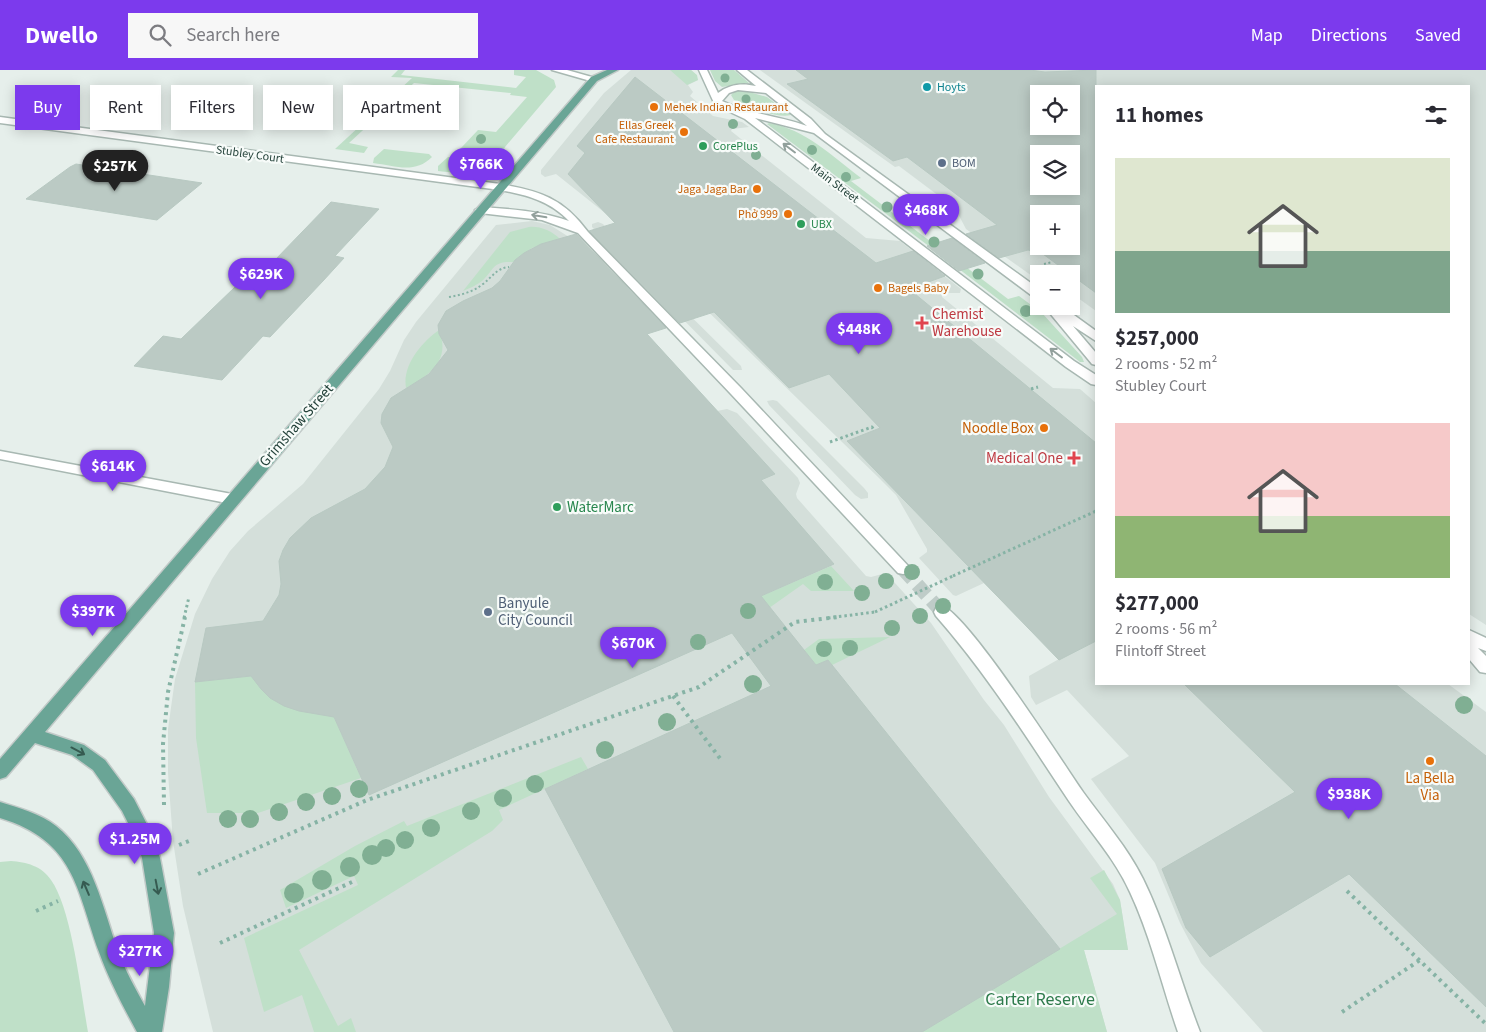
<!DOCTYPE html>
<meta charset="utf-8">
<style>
body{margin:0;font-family:"Source Sans 3",sans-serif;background:#f7f7f7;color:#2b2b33;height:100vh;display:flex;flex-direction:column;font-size:19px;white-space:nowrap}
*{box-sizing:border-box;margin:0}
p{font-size:16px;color:#7c7c81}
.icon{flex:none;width:28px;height:28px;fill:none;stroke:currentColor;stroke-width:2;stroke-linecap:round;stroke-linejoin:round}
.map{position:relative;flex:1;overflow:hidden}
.panel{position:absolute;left:1095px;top:15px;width:375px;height:600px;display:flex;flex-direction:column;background:#fff;border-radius:0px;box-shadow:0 2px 12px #0003}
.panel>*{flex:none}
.banner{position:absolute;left:15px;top:15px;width:475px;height:45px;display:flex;gap:10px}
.controls{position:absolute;left:1030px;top:15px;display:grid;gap:10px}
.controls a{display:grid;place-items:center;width:50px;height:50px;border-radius:0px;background:#fff;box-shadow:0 2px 12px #0003;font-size:25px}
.price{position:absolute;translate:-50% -42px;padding:0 11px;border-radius:18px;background:#7c3aed;color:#fff;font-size:16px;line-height:32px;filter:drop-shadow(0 1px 2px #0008)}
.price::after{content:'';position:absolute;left:50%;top:30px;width:15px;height:11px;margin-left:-8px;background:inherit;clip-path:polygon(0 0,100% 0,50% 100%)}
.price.active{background:#222;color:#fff}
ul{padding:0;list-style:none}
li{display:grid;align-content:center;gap:10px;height:265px;padding:0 20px}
li span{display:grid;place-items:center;height:155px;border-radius:0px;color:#555}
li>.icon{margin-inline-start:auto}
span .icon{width:90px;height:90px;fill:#fffc;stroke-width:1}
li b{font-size:21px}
h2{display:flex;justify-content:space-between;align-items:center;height:60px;padding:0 20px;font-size:21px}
.pill{padding:0 18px;border-radius:0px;background:#fff;box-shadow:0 2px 12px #0003;font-size:18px;line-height:45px}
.pill.active{background:#7c3aed;color:#fff}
header{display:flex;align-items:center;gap:30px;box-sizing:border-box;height:70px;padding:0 25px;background:#7c3aed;color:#fff}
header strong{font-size:24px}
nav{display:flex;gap:28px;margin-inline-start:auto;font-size:18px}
.search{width:350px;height:45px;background:#f7f7f7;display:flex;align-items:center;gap:12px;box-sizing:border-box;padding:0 18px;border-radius:0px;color:#7c7c81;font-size:19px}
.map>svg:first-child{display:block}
.built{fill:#d4dfda;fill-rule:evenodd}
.green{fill:#bfe0c8}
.building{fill:#bbcac4;stroke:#b8c9c2;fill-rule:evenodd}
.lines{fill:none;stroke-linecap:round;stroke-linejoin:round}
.minor-tunnel{stroke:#bfccc8;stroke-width:14;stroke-dasharray:14 7;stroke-linecap:butt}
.minor-casing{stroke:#a8b8b2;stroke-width:3}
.major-casing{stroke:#c2cac8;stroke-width:3}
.path-far2{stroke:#86b3a5;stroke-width:2;stroke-dasharray:2 2.5;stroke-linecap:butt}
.path-far1{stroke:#86b3a5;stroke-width:3;stroke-dasharray:2.5 3;stroke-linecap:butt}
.path{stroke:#86b3a5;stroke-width:4;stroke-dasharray:3 4.5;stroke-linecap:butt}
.minor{fill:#fff;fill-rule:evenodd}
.major{fill:#6aa596;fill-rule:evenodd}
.path-bridge{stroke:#86b3a5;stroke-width:3;stroke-dasharray:2.5 3;stroke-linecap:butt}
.tree{fill:#80af93}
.oneway{stroke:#92a09c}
.oneway2{stroke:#365b51}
.culture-dot{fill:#0f9aa8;stroke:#f7fbf9;stroke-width:2}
.food-dot{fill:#e8710a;stroke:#f7fbf9;stroke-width:2}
.leisure-dot{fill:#2e9e5b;stroke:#f7fbf9;stroke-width:2}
.service-dot{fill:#5c6f8a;stroke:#f7fbf9;stroke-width:2}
.health-dot{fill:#e0444e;stroke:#f7fbf9;stroke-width:2}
.labels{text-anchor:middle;stroke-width:4.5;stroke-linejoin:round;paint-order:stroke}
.far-culture-label{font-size:12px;fill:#0d838f;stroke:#f7fbf9;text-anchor:start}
.far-food-label{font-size:12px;fill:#c56008;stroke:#f7fbf9;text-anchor:end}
.far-leisure-label{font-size:12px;fill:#27864d;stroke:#f7fbf9;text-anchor:start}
.far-street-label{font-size:12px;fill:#24423a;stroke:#f7fbf9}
.far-service-label{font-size:12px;fill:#4e5e75;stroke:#f7fbf9;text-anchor:start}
.health-label{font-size:15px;fill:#be3a42;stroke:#f7fbf9;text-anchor:start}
.street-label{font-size:15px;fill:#24423a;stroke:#f7fbf9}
.food-label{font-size:15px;fill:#c56008;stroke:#f7fbf9;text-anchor:end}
.leisure-label{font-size:15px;fill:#27864d;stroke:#f7fbf9;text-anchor:start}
.service-label{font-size:15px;fill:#4e5e75;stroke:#f7fbf9;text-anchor:start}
.near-park-label{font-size:18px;fill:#2d7a4b;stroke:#f7fbf9}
</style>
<header>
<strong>Dwello</strong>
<div class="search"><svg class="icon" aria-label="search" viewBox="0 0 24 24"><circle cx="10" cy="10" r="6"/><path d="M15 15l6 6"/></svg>Search here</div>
<nav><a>Map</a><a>Directions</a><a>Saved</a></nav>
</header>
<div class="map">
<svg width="1486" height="962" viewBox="0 0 1486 962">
<rect width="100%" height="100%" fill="#e6efeb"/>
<path class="built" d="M631,0h60l2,2 5,8 -10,5 5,7 -3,4 23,20 29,6 7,5 -17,2 -1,2 135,107 34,3 61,48 -1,4h-18v4l111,91 27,1 16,14v281h352l38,28v320h-223l-62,-69 -21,-40 -25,-60 -64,-84 38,-23 -62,-66 -31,15 -5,-8 -2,-21 30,-17 -75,-76 -28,13 -3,-1 -34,-37 8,-6v-3l-31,-54 -17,-17 -264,-257 -59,-47 -11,3 -4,-3v-4l63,-77z
M760,0h726v555l-17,-11v-528h-373v225l-18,-13 -7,-2v-22h-32v7l-73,-52 -11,-21 -56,-42 -4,1 -31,-22zM1039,24h32v32h-32zM1039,84h32v32h-32zM1039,144h32v32h-32z
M532,151l18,4 27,17 -9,5 149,164 10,-2 10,4 61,65 2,5 -4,11 1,4 69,78 5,1 15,-4 45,50 53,77 20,25 45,72 64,87 7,16 8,50h-44l23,82h-894l-30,-126 -10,-65 -5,-68v-44l7,-50 20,-65 17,-35 18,-28 18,-20 55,-47 76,-95 11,-18 14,-31 12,-18 80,-97z
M598,152l5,2 43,48 95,94 1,4h-9l-141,-143v-3z
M773,330l4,1 87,87 4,5v5l-7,1 -6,-4 -86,-90 -2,-4z"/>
<path class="green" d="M398,0h7l-4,5 115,13 10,-11 -12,-2v-5h22l18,10 2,7 -51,60 -1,2 5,5 -2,3c-22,18 -41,17 -69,14v-5l10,-9 23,3 8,-10 -18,-2 17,-18 18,2 31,-35 -17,-2 1,-2 -97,-10 -65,60 19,4 -4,6 -29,-4 77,-71 -21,-1z
M670,0h21l6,5 1,5 -11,5z
M710,0h24l15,13 -27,4 -7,-6z
M742,20l25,7 24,18c-13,4 -45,-8 -57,-15l-3,-5 3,-3z
M769,53c36,6 63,33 92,55l-10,3 92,70 -5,2 -171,-129z
M384,79l45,5 3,3c-17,17 -36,9 -59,6l1,-5z
M529,157c11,-1 23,4 31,12l-28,9 -19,14c-21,-1 -18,7 -31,19 -5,4 -12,7 -19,10l47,-59z
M966,197l42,32 11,-3 23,17 40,44 2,5h-4l-121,-93z
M439,260c0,4 3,8 3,11 4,24 -18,38 -36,47 -4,-23 16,-46 33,-58z
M831,496l23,25h-43l-8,-7 -41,29 -63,10z
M890,567l-58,28 -4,-5 -12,5 -12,-15 15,-11z
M252,606l9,13 9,9 63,17 28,63 -103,35h-51l-11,-75 -1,-56z
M581,687l7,12 -89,41 4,10 -11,11 -193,119 39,76 13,-8 5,14h-42l-12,-37 -38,17 -20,-74 114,-53 -4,-9 -68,32 -6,-18 75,-44 49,-25 3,5z
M11,791c15,1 31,5 40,19 21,29 30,114 37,152h-88v-170z
M1104,800l16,30 8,50h-44l23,82h-185l195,-118 -27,-36z"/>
<path class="building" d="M796,0h234l15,2 51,-2v223l-53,-39 -15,-4 -29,8 -33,-24 31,-9 -90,-68 -14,4 -106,-77 21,-5zM1039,24h32v32h-32zM1039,84h32v32h-32zM1039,144h32v32h-32z
M635,7l241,186 37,-12 32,25 -36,13 187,154v198l-37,19 -212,-219 33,-13 -51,-54 -40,14 -75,-76 -34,11 -91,-92 26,-8 -47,-49 17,-21 -8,-7z
M76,94l126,19 -45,37 -131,-21 44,-32z
M331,132l48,7 -44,47 9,2 -21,23 -53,56 -7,-1 -41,44 -88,-14 29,-30 18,3 54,-52 12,2z
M576,164l90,94 -19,6 128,140 -14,6 73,84 -73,32 55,69 12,-5 232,289 -138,83h-248l-129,-243 226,-103 -39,-53 -363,162 -35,-78 -35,-6 -15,-5 -14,-8 -9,-9 -10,-13 -56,6 11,-54 57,-7 16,-26 2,-11 -2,-23 4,-11 7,-12 21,-20 54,-29 20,-22 8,-20 -12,-24 1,-9 9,-16 38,-24 19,-24 -9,-16 -1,-9 8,-14 17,-10 29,-13 8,-7 15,-21 9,-7 17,-9z
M952,168l33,25 -26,8 -32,-25z
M1184,614h211l91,72v251l-137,-133 -139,83 -24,-29 -24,-59 133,-77z"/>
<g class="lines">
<path class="minor-tunnel" d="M903,499l39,43"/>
<defs>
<path id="minor" d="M552,0h15l32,9 -5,3z
M699,0h8l11,23c12,-9 24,-10 38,-7l-19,-16h10l64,49 14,15 214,155v9h-4l-221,-165 -59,-15 319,243 22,14v10l-5,-1 -25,-17 -321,-248 -30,-14zM738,20l28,3 41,33c-28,-10 -58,-12 -85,-25l7,-8z
M0,47l500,67c40,7 63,14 88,48l153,156 170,181 -3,4 -5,1 -5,-1 -167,-179 -153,-161 -36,-13 -62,-7 -5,-3 5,-3c30,2 60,4 89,14 -19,-20 -42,-26 -69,-31l-500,-67z
M1044,236h13l3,4h7l29,21v10l-23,-15 23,27v12l-4,-1z
M0,381l232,43 5,2 2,3 -2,3 -5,2 -232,-45z
M942,536c26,8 120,156 141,186 21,29 44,55 60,87 24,49 37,102 57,153h-22c-16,-46 -27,-95 -48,-140 -16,-35 -40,-60 -61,-91 -42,-63 -82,-127 -133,-185l-2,-4 2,-4z
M1469,560l17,8v13l-8,-3 8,8v17l-6,-1 -11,-13z"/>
<path id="major" d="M607,0h11l-21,11 -552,651 39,13 21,15 29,39 20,39 6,20 14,75 -5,54 -7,45h-25c-14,-26 -28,-52 -38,-80 -23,-64 -24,-111 -99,-134v-16c19,6 41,12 56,24 37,29 47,83 62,125 7,19 17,37 27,55l9,-73 -12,-75 -6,-19 -14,-28 -29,-41 -21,-15 -37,-12 -29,34 -6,2v-20l591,-682z"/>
</defs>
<use href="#minor" class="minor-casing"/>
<use href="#major" class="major-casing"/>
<path class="path-far2" d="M1044,194l8,-2
M449,227c12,-2 24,-5 34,-13 9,-7 14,-16 26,-17"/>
<path class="path-far1" d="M1031,319l7,-2
M830,372l42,-15 2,3
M953,506l143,-65
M184,548l5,-21
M828,548l47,-6"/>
<path class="path" d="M673,626l49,65
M164,735l-1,-61 5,-52 17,-75
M179,775l10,-4
M198,804l169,-74 332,-113 96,-65 43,-5
M1347,821l139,133
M36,841l22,-10
M220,873l132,-61
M1342,942l78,-52"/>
<use href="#minor" class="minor"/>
<use href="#major" class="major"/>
<path class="path-bridge" d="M875,542l78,-36"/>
</g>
<g class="tree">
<circle cx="725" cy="8" r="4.5"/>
<circle cx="746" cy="29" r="4.5"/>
<circle cx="733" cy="54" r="5"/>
<circle cx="481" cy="69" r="5"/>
<circle cx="812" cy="80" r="5"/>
<circle cx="756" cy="85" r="5"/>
<circle cx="846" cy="107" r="5"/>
<circle cx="887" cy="137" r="5.5"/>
<circle cx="934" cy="172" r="5.5"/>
<circle cx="978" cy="204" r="5.5"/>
<circle cx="1026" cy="241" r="6"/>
<circle cx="912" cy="502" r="8"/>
<circle cx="886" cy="511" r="8"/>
<circle cx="825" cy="512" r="8"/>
<circle cx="862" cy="523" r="8"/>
<circle cx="943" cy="536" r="8"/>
<circle cx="748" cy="541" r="8"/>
<circle cx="920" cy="546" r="8"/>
<circle cx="892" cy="558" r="8"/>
<circle cx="698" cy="572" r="8"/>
<circle cx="850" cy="578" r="8"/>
<circle cx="824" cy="579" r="8"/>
<circle cx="753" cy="614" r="9"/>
<circle cx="1464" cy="635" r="9"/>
<circle cx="667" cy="652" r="9"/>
<circle cx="605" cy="680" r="9"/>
<circle cx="535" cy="714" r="9"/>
<circle cx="359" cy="719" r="9"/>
<circle cx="332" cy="726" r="9"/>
<circle cx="503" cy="728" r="9"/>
<circle cx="306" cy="732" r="9"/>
<circle cx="471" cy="741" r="9"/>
<circle cx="279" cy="742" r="9"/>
<circle cx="228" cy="749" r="9"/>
<circle cx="250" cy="749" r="9"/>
<circle cx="431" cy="758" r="9"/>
<circle cx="405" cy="770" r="9"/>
<circle cx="386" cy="778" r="9"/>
<circle cx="372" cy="785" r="10"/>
<circle cx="350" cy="797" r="10"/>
<circle cx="322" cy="810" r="10"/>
<circle cx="294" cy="823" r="10"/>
</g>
<defs><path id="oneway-shaft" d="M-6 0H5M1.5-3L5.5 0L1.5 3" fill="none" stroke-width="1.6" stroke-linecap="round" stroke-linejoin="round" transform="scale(1.25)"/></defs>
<g class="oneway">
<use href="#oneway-shaft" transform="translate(789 78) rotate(-143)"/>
<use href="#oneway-shaft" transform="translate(539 146) rotate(-170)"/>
<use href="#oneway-shaft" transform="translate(1056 283) rotate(-143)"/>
</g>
<g class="oneway2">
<use href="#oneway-shaft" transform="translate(78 681) rotate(28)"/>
<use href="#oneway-shaft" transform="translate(157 817) rotate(79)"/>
<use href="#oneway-shaft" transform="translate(86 818) rotate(-113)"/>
</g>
<circle class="culture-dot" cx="927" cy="17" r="5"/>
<g class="food-dot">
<circle cx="654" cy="37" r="5"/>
<circle cx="684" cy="62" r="5"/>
<circle cx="757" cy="119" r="5"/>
<circle cx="788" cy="144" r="5"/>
<circle cx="878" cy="218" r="5"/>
<circle cx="1044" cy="358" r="5"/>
<circle cx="1430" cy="691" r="5"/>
</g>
<g class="leisure-dot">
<circle cx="703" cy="76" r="5"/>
<circle cx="801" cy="154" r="5"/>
<circle cx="557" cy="437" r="5"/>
</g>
<g class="service-dot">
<circle cx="942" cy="93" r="5"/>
<circle cx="488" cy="542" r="5"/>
</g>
<g class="health-dot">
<path d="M919.5 245.5h5v5h5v5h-5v5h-5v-5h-5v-5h5z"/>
<path d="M1071.5 380.5h5v5h5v5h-5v5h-5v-5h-5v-5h5z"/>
</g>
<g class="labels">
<g class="far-culture-label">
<text x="937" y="21">Hoyts</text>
</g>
<g class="far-food-label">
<text x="664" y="41" text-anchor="start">Mehek Indian Restaurant</text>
<text x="674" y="59">Ellas Greek<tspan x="674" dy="14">Cafe Restaurant</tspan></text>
<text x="747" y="123">Jaga Jaga Bar</text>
<text x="778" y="148">Phở 999</text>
<text x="888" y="222" text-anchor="start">Bagels Baby</text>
</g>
<g class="far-leisure-label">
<text x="713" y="80">CorePlus</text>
<text x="811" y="158">UBX</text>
</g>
<g class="far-street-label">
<text transform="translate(250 84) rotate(8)" y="4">Stubley Court</text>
<text transform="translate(835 113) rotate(37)" y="4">Main Street</text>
</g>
<g class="far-service-label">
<text x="952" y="97">BOM</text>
</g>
<g class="health-label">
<text x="932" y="249">Chemist<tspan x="932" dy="17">Warehouse</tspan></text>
<text x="1063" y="393" text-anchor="end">Medical One</text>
</g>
<g class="street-label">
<text transform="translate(296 355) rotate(-49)" y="5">Grimshaw Street</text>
</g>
<g class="food-label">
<text x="1034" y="363">Noodle Box</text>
<text x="1430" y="713" text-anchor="middle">La Bella<tspan x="1430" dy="17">Via</tspan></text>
</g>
<g class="leisure-label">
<text x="567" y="442">WaterMarc</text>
</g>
<g class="service-label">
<text x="498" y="538">Banyule<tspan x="498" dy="17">City Council</tspan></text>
</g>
<g class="near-park-label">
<text x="1040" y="935">Carter Reserve</text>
</g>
</g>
</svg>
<div class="controls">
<a><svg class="icon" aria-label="locate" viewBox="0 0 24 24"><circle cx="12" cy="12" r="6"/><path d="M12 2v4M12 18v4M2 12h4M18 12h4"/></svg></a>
<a><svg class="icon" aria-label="layers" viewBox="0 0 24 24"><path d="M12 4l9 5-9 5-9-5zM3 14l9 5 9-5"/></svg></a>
<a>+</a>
<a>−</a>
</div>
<b class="price" style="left:481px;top:120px">$766K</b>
<b class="price active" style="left:115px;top:122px">$257K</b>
<b class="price" style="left:926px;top:166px">$468K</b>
<b class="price" style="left:261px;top:230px">$629K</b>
<b class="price" style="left:859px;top:285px">$448K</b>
<b class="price" style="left:113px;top:422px">$614K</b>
<b class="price" style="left:93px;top:567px">$397K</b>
<b class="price" style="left:633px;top:599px">$670K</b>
<b class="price" style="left:1349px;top:750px">$938K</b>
<b class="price" style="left:135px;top:795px">$1.25M</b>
<b class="price" style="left:140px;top:907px">$277K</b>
<div class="banner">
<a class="pill active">Buy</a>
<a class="pill">Rent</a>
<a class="pill">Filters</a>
<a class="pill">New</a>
<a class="pill">Apartment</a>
</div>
<section class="panel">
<h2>11 homes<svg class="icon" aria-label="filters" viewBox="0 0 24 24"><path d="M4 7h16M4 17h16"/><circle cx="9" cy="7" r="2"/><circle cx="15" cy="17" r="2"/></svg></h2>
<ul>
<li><span style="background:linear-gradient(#dfe7d0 60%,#7fa58c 0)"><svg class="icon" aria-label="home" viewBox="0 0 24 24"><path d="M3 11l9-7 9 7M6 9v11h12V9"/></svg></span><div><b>$257,000</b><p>2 rooms · 52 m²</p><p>Stubley Court</p></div></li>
<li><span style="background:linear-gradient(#f6c9c9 60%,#8fb573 0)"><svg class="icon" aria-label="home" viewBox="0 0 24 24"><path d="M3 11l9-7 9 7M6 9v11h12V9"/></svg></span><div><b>$277,000</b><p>2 rooms · 56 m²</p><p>Flintoff Street</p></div></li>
</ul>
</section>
</div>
